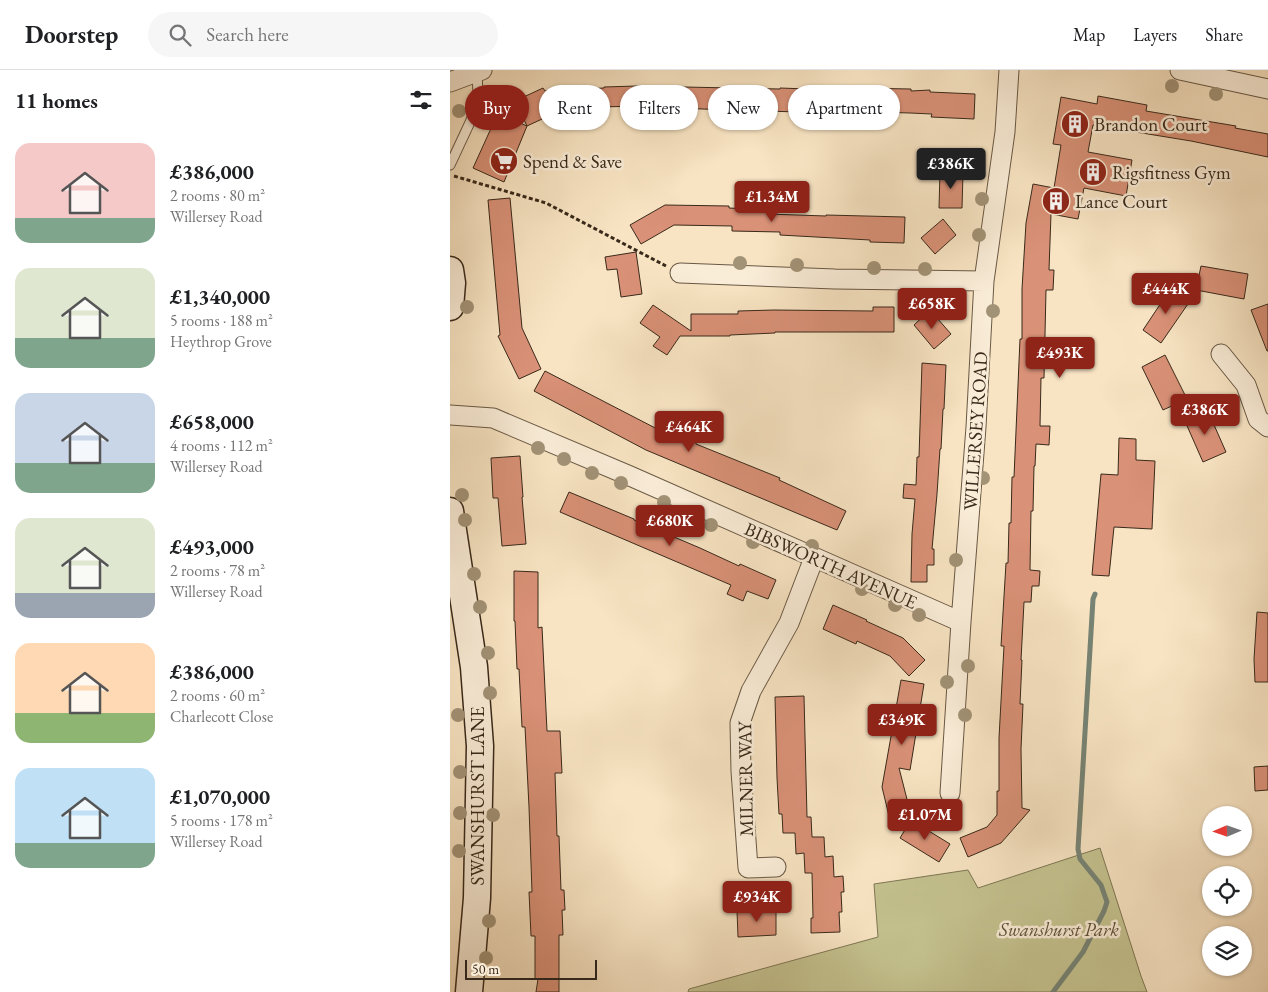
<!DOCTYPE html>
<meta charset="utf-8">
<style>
body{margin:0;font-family:"EB Garamond",serif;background:#f6f6f6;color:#202124;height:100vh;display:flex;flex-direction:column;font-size:19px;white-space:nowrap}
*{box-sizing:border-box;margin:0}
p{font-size:16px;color:#757577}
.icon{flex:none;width:28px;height:28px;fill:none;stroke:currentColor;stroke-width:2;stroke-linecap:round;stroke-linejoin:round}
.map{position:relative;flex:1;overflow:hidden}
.side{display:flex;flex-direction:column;background:#fff;width:450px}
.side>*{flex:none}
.hud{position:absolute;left:15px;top:15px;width:475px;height:45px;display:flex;gap:10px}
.needle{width:32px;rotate:268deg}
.buttons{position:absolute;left:752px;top:736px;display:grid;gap:10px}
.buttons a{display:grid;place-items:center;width:50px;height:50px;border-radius:50%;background:#fff;box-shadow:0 1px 4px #0004;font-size:25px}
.scale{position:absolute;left:15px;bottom:12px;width:132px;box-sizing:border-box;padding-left:5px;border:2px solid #39291a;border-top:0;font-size:14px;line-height:18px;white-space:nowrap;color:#39291a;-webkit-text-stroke:4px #faedd8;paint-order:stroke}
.price{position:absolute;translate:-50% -42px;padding:0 11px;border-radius:5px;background:#8f2418;color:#fff;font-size:16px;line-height:32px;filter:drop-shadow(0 1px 2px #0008)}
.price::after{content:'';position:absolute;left:50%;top:30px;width:15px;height:11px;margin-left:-8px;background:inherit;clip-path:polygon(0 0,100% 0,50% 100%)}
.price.on{background:#222;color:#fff}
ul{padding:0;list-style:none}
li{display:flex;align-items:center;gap:15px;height:125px;padding:0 15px}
li span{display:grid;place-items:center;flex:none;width:140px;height:100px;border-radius:15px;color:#555}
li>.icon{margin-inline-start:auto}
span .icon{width:60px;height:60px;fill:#fffc;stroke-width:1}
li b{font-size:21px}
h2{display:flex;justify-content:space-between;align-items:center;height:60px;padding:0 15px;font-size:21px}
.chip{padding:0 18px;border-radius:22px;background:#fff;box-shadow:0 1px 4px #0004;font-size:18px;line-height:45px}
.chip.on{background:#8f2418;color:#fff}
header{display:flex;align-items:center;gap:30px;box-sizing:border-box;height:70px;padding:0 25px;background:#fff;border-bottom:1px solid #e0e0e0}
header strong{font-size:24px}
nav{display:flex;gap:28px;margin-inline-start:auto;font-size:18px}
.search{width:350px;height:45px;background:#f6f6f6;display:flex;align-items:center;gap:12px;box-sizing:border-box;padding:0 18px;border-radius:28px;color:#757577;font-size:19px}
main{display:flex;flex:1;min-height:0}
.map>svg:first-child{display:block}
.green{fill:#c4c28f;stroke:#7e7654}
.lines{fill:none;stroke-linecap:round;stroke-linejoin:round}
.stream{stroke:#768374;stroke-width:5}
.building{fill:#d99177;stroke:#39291a}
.service-casing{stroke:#695844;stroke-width:11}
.minor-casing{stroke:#695844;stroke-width:21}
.secondary-casing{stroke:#39291a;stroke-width:29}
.path{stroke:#39291a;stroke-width:3;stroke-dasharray:4 2.5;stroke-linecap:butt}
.service{stroke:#faedd8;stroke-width:9}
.minor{stroke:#faedd8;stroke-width:19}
.secondary{stroke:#faedd8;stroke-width:26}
.tree{fill:#a29276}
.labels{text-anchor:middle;stroke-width:5;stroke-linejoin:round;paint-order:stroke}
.poi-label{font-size:19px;fill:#39291a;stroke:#faedd8;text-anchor:start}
.street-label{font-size:19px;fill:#39291a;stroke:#faedd8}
.park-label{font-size:19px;font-style:italic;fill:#5c4f37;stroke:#faedd8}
</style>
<header>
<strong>Doorstep</strong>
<div class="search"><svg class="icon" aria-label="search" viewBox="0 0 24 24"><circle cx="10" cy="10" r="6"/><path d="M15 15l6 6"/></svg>Search here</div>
<nav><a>Map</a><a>Layers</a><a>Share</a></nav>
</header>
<main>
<section class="side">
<h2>11 homes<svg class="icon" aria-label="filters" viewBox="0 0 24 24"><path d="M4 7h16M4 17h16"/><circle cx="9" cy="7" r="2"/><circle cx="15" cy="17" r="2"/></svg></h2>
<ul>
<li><span style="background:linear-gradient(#f6c9c9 75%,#7fa58c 0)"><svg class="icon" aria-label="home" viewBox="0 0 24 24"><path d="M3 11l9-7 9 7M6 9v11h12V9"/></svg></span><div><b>£386,000</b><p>2 rooms · 80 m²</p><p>Willersey Road</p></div></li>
<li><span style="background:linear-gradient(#dfe7d0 70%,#7fa58c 0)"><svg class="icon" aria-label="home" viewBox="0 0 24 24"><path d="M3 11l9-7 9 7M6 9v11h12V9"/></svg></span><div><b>£1,340,000</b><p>5 rooms · 188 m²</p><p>Heythrop Grove</p></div></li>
<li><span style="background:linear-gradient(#c9d6e8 70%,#7fa58c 0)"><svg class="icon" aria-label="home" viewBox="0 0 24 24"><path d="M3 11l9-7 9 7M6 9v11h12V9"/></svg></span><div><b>£658,000</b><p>4 rooms · 112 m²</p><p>Willersey Road</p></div></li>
<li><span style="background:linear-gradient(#dfe7d0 75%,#9aa5b1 0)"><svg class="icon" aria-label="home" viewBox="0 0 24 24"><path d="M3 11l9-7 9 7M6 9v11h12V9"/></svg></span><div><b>£493,000</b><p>2 rooms · 78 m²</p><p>Willersey Road</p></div></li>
<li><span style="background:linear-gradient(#ffd9b3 70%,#8fb573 0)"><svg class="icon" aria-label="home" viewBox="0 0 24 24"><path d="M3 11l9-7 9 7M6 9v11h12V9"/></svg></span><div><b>£386,000</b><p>2 rooms · 60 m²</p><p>Charlecott Close</p></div></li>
<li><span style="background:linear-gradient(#bfe0f5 75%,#7fa58c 0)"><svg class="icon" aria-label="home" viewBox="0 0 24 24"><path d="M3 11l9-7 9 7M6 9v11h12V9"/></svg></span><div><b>£1,070,000</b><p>5 rooms · 178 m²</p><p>Willersey Road</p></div></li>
</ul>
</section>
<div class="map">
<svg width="818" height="922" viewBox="0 0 818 922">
<rect width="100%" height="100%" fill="#f8e4c3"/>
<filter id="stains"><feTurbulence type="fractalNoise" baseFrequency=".004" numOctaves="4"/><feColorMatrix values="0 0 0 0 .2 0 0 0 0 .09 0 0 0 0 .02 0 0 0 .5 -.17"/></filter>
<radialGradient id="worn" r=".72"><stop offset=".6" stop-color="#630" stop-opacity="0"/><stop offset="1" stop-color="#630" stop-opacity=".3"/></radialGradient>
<path class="green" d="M650,778l41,128 6,16h-459l1,-3 189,-52 -4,-53 94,-14 10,18z"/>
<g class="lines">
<path class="stream" d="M603,922l30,-40 21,-41 3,-9 -6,-17 -21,-26 -2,-10 15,-250 2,-5"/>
</g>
<path class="building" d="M186,16l144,3v-1l28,1v-1l46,1v-1l57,1v2l19,-1v2l45,2 -1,25 -43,-2 1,-3 -22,-1 -67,-2v1l-44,-2v2l-69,-2 -82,-3v-1l-54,1v4l-39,2 -28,13 -12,-25 28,-13 2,3 59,-3v-1z
M648,26l49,9 -1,6 90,15 -1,2 33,6v23l-77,-16 -98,-16 -5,27 44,8 -6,36 -42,-8 -6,31 -27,-5 -2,56h5l-1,20h-7l-2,88h-3l-1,48h10l-1,19 -13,-1 -1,22h-1l-1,45h-2l-1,59 10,1 -1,15h-7l-1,16h-7l-3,58h1l-2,44h3l-2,45 1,59 8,2 -29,33 -33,14 -8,-19 27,-11 10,-12v-24h2v-53l5,-92h-3l5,-83h2l1,-40h2l1,-46h2l6,-138h2v-50l4,-66 7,-39 21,4 7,-43 -8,-1 8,-47 36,7z
M48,43l29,13 -23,56 -31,-14z
M490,102l23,1 -1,35h-23z
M60,128l12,130 19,41 -22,10 -21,-43 2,-1 -12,-135z
M215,135l64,1v2l39,2v4l58,2v-1l79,2 -1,26 -34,-1v-2l-90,-5v-3l-48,-1v-5l-58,-1 -33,19 -11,-19z
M493,149l13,16 -21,19 -14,-16z
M186,182l6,42 -21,3 -4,-28 -10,1 -2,-13z
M751,196l47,8 -4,25 -48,-9z
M721,218l19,13 -29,42 -18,-13z
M818,234v47h-1l-16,-41z
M203,235l38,26v-17h47v-3l36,-1 99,1v-4h21v25h-119v1l-45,2v1h-50l-13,19 -14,-9 7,-9 -20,-14z
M480,240l21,24 -17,15 -20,-24z
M715,285l22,44 -24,11 -21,-43z
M472,293l24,2 -2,44h-1l-2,40h-1l-3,45 -5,55h2v16h-7v17h-16l1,-48 3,-35 -12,-1 1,-14 12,1 1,-28h2z
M95,301l116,60 2,-3 33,14v2l84,34 -1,2 67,31 -9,19 -191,-80 -112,-59z
M757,339l19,43 -23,10 -19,-43z
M669,368l17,1v21l19,1 -3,68 -38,-2 -5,49 -17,-1 9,-101 17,1z
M70,386l3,41h-1l4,47 -24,2 -4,-48h-5l-2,-40z
M119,422l65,27v1l66,28 39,18 1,-2 36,16 -8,19 -21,-8 -4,10 -16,-7 4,-9 -171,-73z
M64,501l24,1v56l4,-1 5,104h13l2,42h-7l2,63h2l2,54h3l1,20h-3l1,25h-4v57h-23l2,-13h-3v-43h-4l-2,-44h3l-3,-85 -4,-80h-3l-3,-58h-2l-2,-48h-1z
M383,535l34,15 -1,1 37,17 22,22 -16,16 -19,-20 -33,-15 -1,3 -33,-15z
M807,542l11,1v69h-13l-1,-23z
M451,610l23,4 -14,86 -11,-2 11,43 -21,5 -7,-29z
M354,626l3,121h4l1,20h12l1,20 8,-1 1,21 9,-1 1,16h-3l1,20h-3l1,20 -29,1v-15h2l-1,-45h-7l-1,-20 -8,1 -1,-21h-12l-1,-19h-3l-2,-36 -2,-81z
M818,696v24l-13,1 -1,-24z
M461,750l39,24 -11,18 -39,-24z
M326,840v25l-38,2 -1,-26z"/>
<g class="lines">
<defs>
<path id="service" d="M0,95l22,-47 6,-23 -1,-23"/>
<path id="minor" d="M730,0l88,19
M0,12l32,-12
M230,203l155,6 149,2
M771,284l25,31 12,34 10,8
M0,345l43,3 137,58 331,146
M500,723l11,-171 15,-195 8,-146 21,-149 4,-62
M326,797l-28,1 -7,-97 -1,-48 11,-32 38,-68 25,-65"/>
<path id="secondary" d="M0,200l2,13 -2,24
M0,441l24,156 6,79 -3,152 -8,94"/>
</defs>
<use href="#service" class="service-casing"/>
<use href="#minor" class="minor-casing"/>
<use href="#secondary" class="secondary-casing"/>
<path class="path" d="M4,106l92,27 120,63"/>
<use href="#service" class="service"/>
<use href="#minor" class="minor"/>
<use href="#secondary" class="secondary"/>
</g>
<g class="tree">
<circle cx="722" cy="16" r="7"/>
<circle cx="766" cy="24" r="7"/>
<circle cx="9" cy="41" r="7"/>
<circle cx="532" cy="129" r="7"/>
<circle cx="529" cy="165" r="7"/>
<circle cx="290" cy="193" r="7"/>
<circle cx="347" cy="195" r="7"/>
<circle cx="424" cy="198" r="7"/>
<circle cx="475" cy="199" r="7"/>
<circle cx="17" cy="237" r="7"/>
<circle cx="543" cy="241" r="7"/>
<circle cx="88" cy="378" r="7"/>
<circle cx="114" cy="389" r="7"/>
<circle cx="142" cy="403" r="7"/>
<circle cx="533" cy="408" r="7"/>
<circle cx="171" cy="413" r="7"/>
<circle cx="12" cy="425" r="7"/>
<circle cx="214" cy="432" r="7"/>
<circle cx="15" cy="450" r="7"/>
<circle cx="261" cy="455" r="7"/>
<circle cx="303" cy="472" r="7"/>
<circle cx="362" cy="476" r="7"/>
<circle cx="506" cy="490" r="7"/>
<circle cx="24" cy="504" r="7"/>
<circle cx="412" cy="519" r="7"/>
<circle cx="445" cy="535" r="7"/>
<circle cx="30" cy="537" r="7"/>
<circle cx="469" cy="545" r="7"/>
<circle cx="38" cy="583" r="7"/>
<circle cx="518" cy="596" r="7"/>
<circle cx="497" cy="612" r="7"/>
<circle cx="40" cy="623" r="7"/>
<circle cx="8" cy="645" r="7"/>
<circle cx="515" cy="645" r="7"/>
<circle cx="10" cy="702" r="7"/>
<circle cx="10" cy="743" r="7"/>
<circle cx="43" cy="745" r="7"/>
<circle cx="9" cy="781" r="7"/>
<circle cx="39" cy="851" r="7"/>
<circle cx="36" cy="888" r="7"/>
</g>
<defs>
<symbol id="building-disc" viewBox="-11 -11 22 22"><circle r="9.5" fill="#8f2418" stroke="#faedd8"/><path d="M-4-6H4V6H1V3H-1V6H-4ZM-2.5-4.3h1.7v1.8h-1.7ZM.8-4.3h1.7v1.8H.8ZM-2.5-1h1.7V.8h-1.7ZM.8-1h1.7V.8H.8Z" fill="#fff"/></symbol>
<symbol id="supermarket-disc" viewBox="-11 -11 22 22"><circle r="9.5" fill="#8f2418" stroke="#faedd8"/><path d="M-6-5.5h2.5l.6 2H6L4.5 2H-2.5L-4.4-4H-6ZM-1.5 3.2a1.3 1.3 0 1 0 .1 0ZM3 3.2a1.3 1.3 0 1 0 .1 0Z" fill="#fff"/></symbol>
</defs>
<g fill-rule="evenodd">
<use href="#building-disc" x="609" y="38" width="32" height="32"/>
<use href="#supermarket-disc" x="38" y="75" width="32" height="32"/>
<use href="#building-disc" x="627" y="86" width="32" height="32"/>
<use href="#building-disc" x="590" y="115" width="32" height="32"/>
</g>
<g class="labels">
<g class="poi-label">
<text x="644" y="61">Brandon Court</text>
<text x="73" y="98">Spend &amp; Save</text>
<text x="662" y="109">Rigsfitness Gym</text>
<text x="625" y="138">Lance Court</text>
</g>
<g class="street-label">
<text transform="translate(525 361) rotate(-86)" y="7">WILLERSEY ROAD</text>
<text transform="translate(381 495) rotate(24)" y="7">BIBSWORTH AVENUE</text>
<text transform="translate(295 709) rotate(-91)" y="7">MILNER WAY</text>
<text transform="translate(27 726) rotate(-90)" y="7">SWANSHURST LANE</text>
</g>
<g class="park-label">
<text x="609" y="866">Swanshurst Park</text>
</g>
</g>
<rect width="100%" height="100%" filter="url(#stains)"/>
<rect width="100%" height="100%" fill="url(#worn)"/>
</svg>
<div class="buttons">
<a><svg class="needle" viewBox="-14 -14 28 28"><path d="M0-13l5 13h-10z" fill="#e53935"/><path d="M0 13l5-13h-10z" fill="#757577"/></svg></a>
<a><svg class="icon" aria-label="locate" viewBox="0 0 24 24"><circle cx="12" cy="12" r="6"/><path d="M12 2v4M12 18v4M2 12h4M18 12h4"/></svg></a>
<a><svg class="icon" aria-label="layers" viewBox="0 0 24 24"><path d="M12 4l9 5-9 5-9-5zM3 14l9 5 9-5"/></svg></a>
</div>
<div class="scale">50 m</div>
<b class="price on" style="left:501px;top:120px">£386K</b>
<b class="price" style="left:322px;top:153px">£1.34M</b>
<b class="price" style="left:716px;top:245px">£444K</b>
<b class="price" style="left:482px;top:260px">£658K</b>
<b class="price" style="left:610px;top:309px">£493K</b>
<b class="price" style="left:755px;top:366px">£386K</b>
<b class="price" style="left:239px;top:383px">£464K</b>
<b class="price" style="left:220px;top:477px">£680K</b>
<b class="price" style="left:452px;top:676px">£349K</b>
<b class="price" style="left:475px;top:771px">£1.07M</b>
<b class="price" style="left:307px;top:853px">£934K</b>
<div class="hud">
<a class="chip on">Buy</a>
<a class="chip">Rent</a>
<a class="chip">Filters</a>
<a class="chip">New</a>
<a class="chip">Apartment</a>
</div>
</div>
</main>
